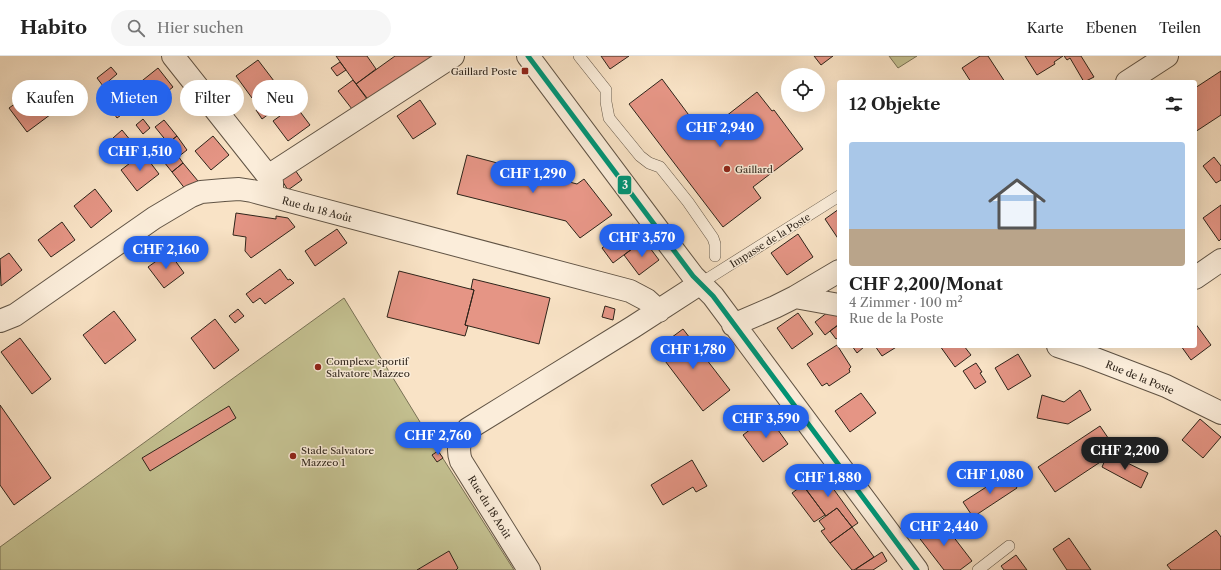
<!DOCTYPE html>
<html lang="de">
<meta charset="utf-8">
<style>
body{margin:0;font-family:"Libre Caslon Text",serif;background:#f6f6f6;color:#222;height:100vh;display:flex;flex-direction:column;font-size:15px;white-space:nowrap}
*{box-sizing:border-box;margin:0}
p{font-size:13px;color:#767676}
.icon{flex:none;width:22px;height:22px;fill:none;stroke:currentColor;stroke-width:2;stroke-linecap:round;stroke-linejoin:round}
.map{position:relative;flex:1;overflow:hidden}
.details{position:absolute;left:837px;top:24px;width:360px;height:268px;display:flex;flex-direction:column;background:#fff;border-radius:4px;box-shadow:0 4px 16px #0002}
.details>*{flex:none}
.hud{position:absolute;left:12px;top:24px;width:380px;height:36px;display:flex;gap:8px}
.controls{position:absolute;left:781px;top:12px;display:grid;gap:8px}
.controls a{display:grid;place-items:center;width:44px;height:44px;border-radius:50%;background:#fff;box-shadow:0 4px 16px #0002;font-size:20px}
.price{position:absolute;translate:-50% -34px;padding:0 9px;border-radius:14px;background:#2563eb;color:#fff;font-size:13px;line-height:26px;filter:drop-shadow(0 1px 2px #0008)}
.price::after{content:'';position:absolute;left:50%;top:24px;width:12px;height:9px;margin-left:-6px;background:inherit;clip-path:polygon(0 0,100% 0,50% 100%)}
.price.selected{background:#222;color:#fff}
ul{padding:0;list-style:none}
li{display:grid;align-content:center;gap:8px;height:212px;padding:0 12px}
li+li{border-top:1px solid #e0e0e0}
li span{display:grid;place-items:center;height:124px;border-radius:4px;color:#555}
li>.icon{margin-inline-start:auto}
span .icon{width:72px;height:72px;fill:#fffc;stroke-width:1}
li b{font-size:17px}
h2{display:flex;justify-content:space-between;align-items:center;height:48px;padding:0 12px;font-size:17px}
.tag{padding:0 14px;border-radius:18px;background:#fff;box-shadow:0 4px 16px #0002;font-size:14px;line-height:36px}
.tag.selected{background:#2563eb;color:#fff}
header{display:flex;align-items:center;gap:24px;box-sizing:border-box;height:56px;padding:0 20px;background:#fff;border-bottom:1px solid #e0e0e0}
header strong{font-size:19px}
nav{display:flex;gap:22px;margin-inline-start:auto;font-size:14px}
.search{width:280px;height:36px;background:#f6f6f6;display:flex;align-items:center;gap:10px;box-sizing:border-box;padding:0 14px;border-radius:22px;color:#767676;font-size:15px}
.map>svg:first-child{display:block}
.green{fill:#c4c191;stroke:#797256}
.building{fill:#e59585;stroke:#2e241a}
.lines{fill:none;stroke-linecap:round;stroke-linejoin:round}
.service-casing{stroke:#615445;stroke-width:12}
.minor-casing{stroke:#615445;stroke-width:24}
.service{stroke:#fbedda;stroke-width:11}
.minor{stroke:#fbedda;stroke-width:22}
.bus-1-casing{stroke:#fbedda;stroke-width:8}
.bus-1{stroke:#009475;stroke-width:5}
.poi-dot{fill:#8f2418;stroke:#fbedda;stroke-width:1.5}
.labels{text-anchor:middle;stroke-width:3;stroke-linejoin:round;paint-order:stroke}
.poi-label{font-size:10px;fill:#2e241a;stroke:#fbedda;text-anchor:start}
.street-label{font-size:10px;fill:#2e241a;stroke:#fbedda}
.line-badge{stroke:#fbedda;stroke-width:1.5}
.badge-label{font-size:11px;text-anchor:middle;font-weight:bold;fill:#fff}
</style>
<header>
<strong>Habito</strong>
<div class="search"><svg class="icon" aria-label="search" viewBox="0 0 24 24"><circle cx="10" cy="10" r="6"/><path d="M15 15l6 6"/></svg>Hier suchen</div>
<nav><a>Karte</a><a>Ebenen</a><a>Teilen</a></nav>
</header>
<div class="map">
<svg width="1221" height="514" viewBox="0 0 1221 514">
<rect width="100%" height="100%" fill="#f9e3c6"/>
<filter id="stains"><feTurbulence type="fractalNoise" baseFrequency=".005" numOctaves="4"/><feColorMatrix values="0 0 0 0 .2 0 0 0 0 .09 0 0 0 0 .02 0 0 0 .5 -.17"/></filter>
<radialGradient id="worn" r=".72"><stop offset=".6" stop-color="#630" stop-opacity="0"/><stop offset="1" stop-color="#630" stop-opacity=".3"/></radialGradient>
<path class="green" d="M889,0h28l-19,12z
M344,242l84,137 86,135h-514v-23z"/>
<path class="building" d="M336,0h31l9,13 -20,15z
M395,0h48l-73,47 -14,-19z
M601,0h28l-19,13z
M814,0h19l-12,9z
M980,0h8l17,26h-34l-9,-14z
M1025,0h38l-9,6 1,2 -18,11z
M1064,0h17l13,21 -10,5 -14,-24 -3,2z
M258,4l16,21 -22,17 -16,-22z
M340,6l6,8 -9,6 -6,-8z
M111,11l6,7 -14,12 -6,-8z
M158,12l15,19 -30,24 -15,-19z
M1221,15v44l-26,17v-44z
M662,23l41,55 54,-42 15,19 2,-1 29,39 -50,38 8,11 -38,29 -94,-123z
M353,24l14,18 -15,11 -14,-18z
M60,29l10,15 -43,32 -18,-24 17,-12 7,9z
M109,37l15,20 -7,5 -14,-20z
M420,44l16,24 -23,15 -16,-23z
M266,46l7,9 -11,8 -6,-9z
M295,49l15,20 -22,16 -15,-20z
M143,63l7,9 -7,6 -7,-9z
M164,64l13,16 -9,7 -13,-16z
M122,74l9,11 -9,7 -9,-10z
M177,80l10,14 -9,7 -10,-14z
M213,80l16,19 -18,15 -16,-19z
M143,97l16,21 -22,17 -16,-21z
M176,97l7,10 -11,9 -8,-10z
M467,99l110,29 7,-5 28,36 -32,23 -14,-17 -109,-27z
M1214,101l7,9v14l-5,3 -13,-17z
M183,107l15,18 -12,9 -14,-18z
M293,111l9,13 -14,10 -9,-14z
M95,133l17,22 -21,17 -17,-22z
M1221,149v34l-2,2 -16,-23z
M839,153v31l-14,-21z
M236,157l40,6v-3l12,2 7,9 -44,31 -6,-7 1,-14 -13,-2z
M62,166l13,18 -24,17 -13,-17z
M633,168l11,16 -31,23 -11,-15z
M337,173l10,14 -32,23 -10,-15z
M798,178l15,23 -26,18 -16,-22z
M644,184l15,20 -20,15 -15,-20z
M169,196l15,21 -20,15 -16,-21z
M9,197l13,17 -21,16 -1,-27z
M280,213l8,11 2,-1 4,4 -29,21 -5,-6 -7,5 -7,-9z
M399,215l75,19 -9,35 3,1 -3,10 -78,-19z
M473,223l77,19 -11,46 -74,-19 9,-35 -3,-1z
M605,250l10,3 -2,11 -11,-3z
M238,253l6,7 -9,7 -6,-7z
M114,255l22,29 -31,24 -22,-29z
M828,256l9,3 2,4v5l-14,11 -10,-13z
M798,257l15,21 -21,15 -15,-21z
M215,263l24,31 -25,19 -23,-31z
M1195,267l16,22 -20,15 -10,-14h14z
M837,270l2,3v8l-3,2 -6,-8z
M683,273l47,61 -27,21 -47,-62z
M20,282l31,41 -19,15 -31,-42z
M837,289l14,22 -2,2 1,3 -21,14 -2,-3 -5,3 -15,-22z
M852,290h11l1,1 -7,6z
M875,290h23l-16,10z
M940,290h24l7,9 -16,12z
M1018,298l13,22 -23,14 -13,-22z
M976,307l6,9 -2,1 6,9 -11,7 -12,-18z
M1080,334l11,20 -23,14 -31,-6 5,-23 22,7z
M861,337l15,20 -26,19 -15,-21z
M0,349l51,73 -37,27 -14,-20z
M229,350l7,12 -86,53 -8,-13z
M768,360l20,28 -25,18 -20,-27z
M1200,363l21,18 -18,21 -21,-18z
M1100,370l17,25 -62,41 -17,-25z
M438,395l5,7 -6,4 -5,-7z
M1111,399l37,18 -7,15 -39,-21 4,-9z
M692,404l15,26 -11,6 -3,-5 -30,18 -12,-20z
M822,417l36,50 -6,4 -15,-19 -11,8 -22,-29z
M1008,417l9,15 -44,29 -10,-15z
M803,429l22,30 -11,7 -22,-29z
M837,452l15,19 -22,16 -9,-12 4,-2 -6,-8z
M939,462l33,43 -12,9h-16l-27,-35z
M852,471l22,30 -20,13h-2l-22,-27z
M1216,474l5,7v33h-50l-4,-5z
M1069,482l22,32h-24l-14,-21z
M449,495l9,17 -2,2h-39z
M882,496l5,9 -14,9h-17v-1z
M1016,499l11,15h-23l-3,-4z"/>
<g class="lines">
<defs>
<path id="service" d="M579,0l27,34v12l3,16 31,38 9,7 11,4 28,35 25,36 2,6v12
M701,227l138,-87
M978,514l31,-24"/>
<path id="minor" d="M173,0l95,120 4,6v6
M528,0l140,187 25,33 20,20 204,274
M1127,26l40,-26
M268,120l185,-120
M1195,222l26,-18
M795,241l44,8
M0,265l15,-6 139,-97 37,-22 10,-4 23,-2 15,-1 13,2 378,100 17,9 12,11
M733,269l42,-18 20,-10 44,-26
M1058,290l27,9 81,31 55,27
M529,514l-68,-109c-4,-12 -2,-23 7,-32l165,-102 68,-44"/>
</defs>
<use href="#service" class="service-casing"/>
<use href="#minor" class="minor-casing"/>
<use href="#service" class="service"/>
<use href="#minor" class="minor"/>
<defs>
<path id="bus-1" d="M528,0l165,220 20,20 204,274"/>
</defs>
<use href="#bus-1" class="bus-1-casing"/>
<use href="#bus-1" class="bus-1"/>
</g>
<g class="poi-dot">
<rect x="521" y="11" width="8" height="8" rx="2"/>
<circle cx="727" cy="113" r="4"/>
<circle cx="318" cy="311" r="4"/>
<circle cx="293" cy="400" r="4"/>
</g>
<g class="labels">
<g class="poi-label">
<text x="517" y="19" text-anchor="end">Gaillard Poste</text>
<text x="735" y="117">Gaillard</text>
<text x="326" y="309">Complexe sportif<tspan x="326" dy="12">Salvatore Mazzeo</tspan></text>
<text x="301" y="398">Stade Salvatore<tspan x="301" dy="12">Mazzeo 1</tspan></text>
</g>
<g class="street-label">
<text transform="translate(317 153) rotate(15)" y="4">Rue du 18 Août</text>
<text transform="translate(770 184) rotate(-32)" y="4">Impasse de la Poste</text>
<text transform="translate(1140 321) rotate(22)" y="4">Rue de la Poste</text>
<text transform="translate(490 451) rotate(58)" y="4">Rue du 18 Août</text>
</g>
</g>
<rect class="line-badge" x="617" y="119" width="15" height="20" rx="4" fill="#009475"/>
<g class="badge-label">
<text x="625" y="133">3</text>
</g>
<rect width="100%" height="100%" filter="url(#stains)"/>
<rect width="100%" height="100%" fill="url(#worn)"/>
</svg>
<div class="controls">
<a><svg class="icon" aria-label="locate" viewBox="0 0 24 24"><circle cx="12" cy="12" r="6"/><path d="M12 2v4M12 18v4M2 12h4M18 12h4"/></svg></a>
</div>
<b class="price" style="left:720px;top:92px">CHF 2,940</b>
<b class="price" style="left:140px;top:116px">CHF 1,510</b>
<b class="price" style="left:533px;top:138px">CHF 1,290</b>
<b class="price" style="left:642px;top:202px">CHF 3,570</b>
<b class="price" style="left:166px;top:214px">CHF 2,160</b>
<b class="price" style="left:693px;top:314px">CHF 1,780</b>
<b class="price" style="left:766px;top:383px">CHF 3,590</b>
<b class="price" style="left:438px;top:400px">CHF 2,760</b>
<b class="price selected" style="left:1125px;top:415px">CHF 2,200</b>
<b class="price" style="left:990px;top:439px">CHF 1,080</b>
<b class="price" style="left:828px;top:442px">CHF 1,880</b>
<b class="price" style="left:944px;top:491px">CHF 2,440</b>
<div class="hud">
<a class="tag">Kaufen</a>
<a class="tag selected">Mieten</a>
<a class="tag">Filter</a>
<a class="tag">Neu</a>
</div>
<section class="details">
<h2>12 Objekte<svg class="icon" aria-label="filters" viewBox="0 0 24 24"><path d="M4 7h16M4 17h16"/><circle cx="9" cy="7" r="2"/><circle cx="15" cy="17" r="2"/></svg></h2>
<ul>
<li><span style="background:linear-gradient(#a9c7e8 70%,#b9a48a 0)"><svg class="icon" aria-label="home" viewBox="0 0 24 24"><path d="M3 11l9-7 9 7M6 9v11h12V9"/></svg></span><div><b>CHF 2,200/Monat</b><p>4 Zimmer · 100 m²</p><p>Rue de la Poste</p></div></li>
</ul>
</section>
</div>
